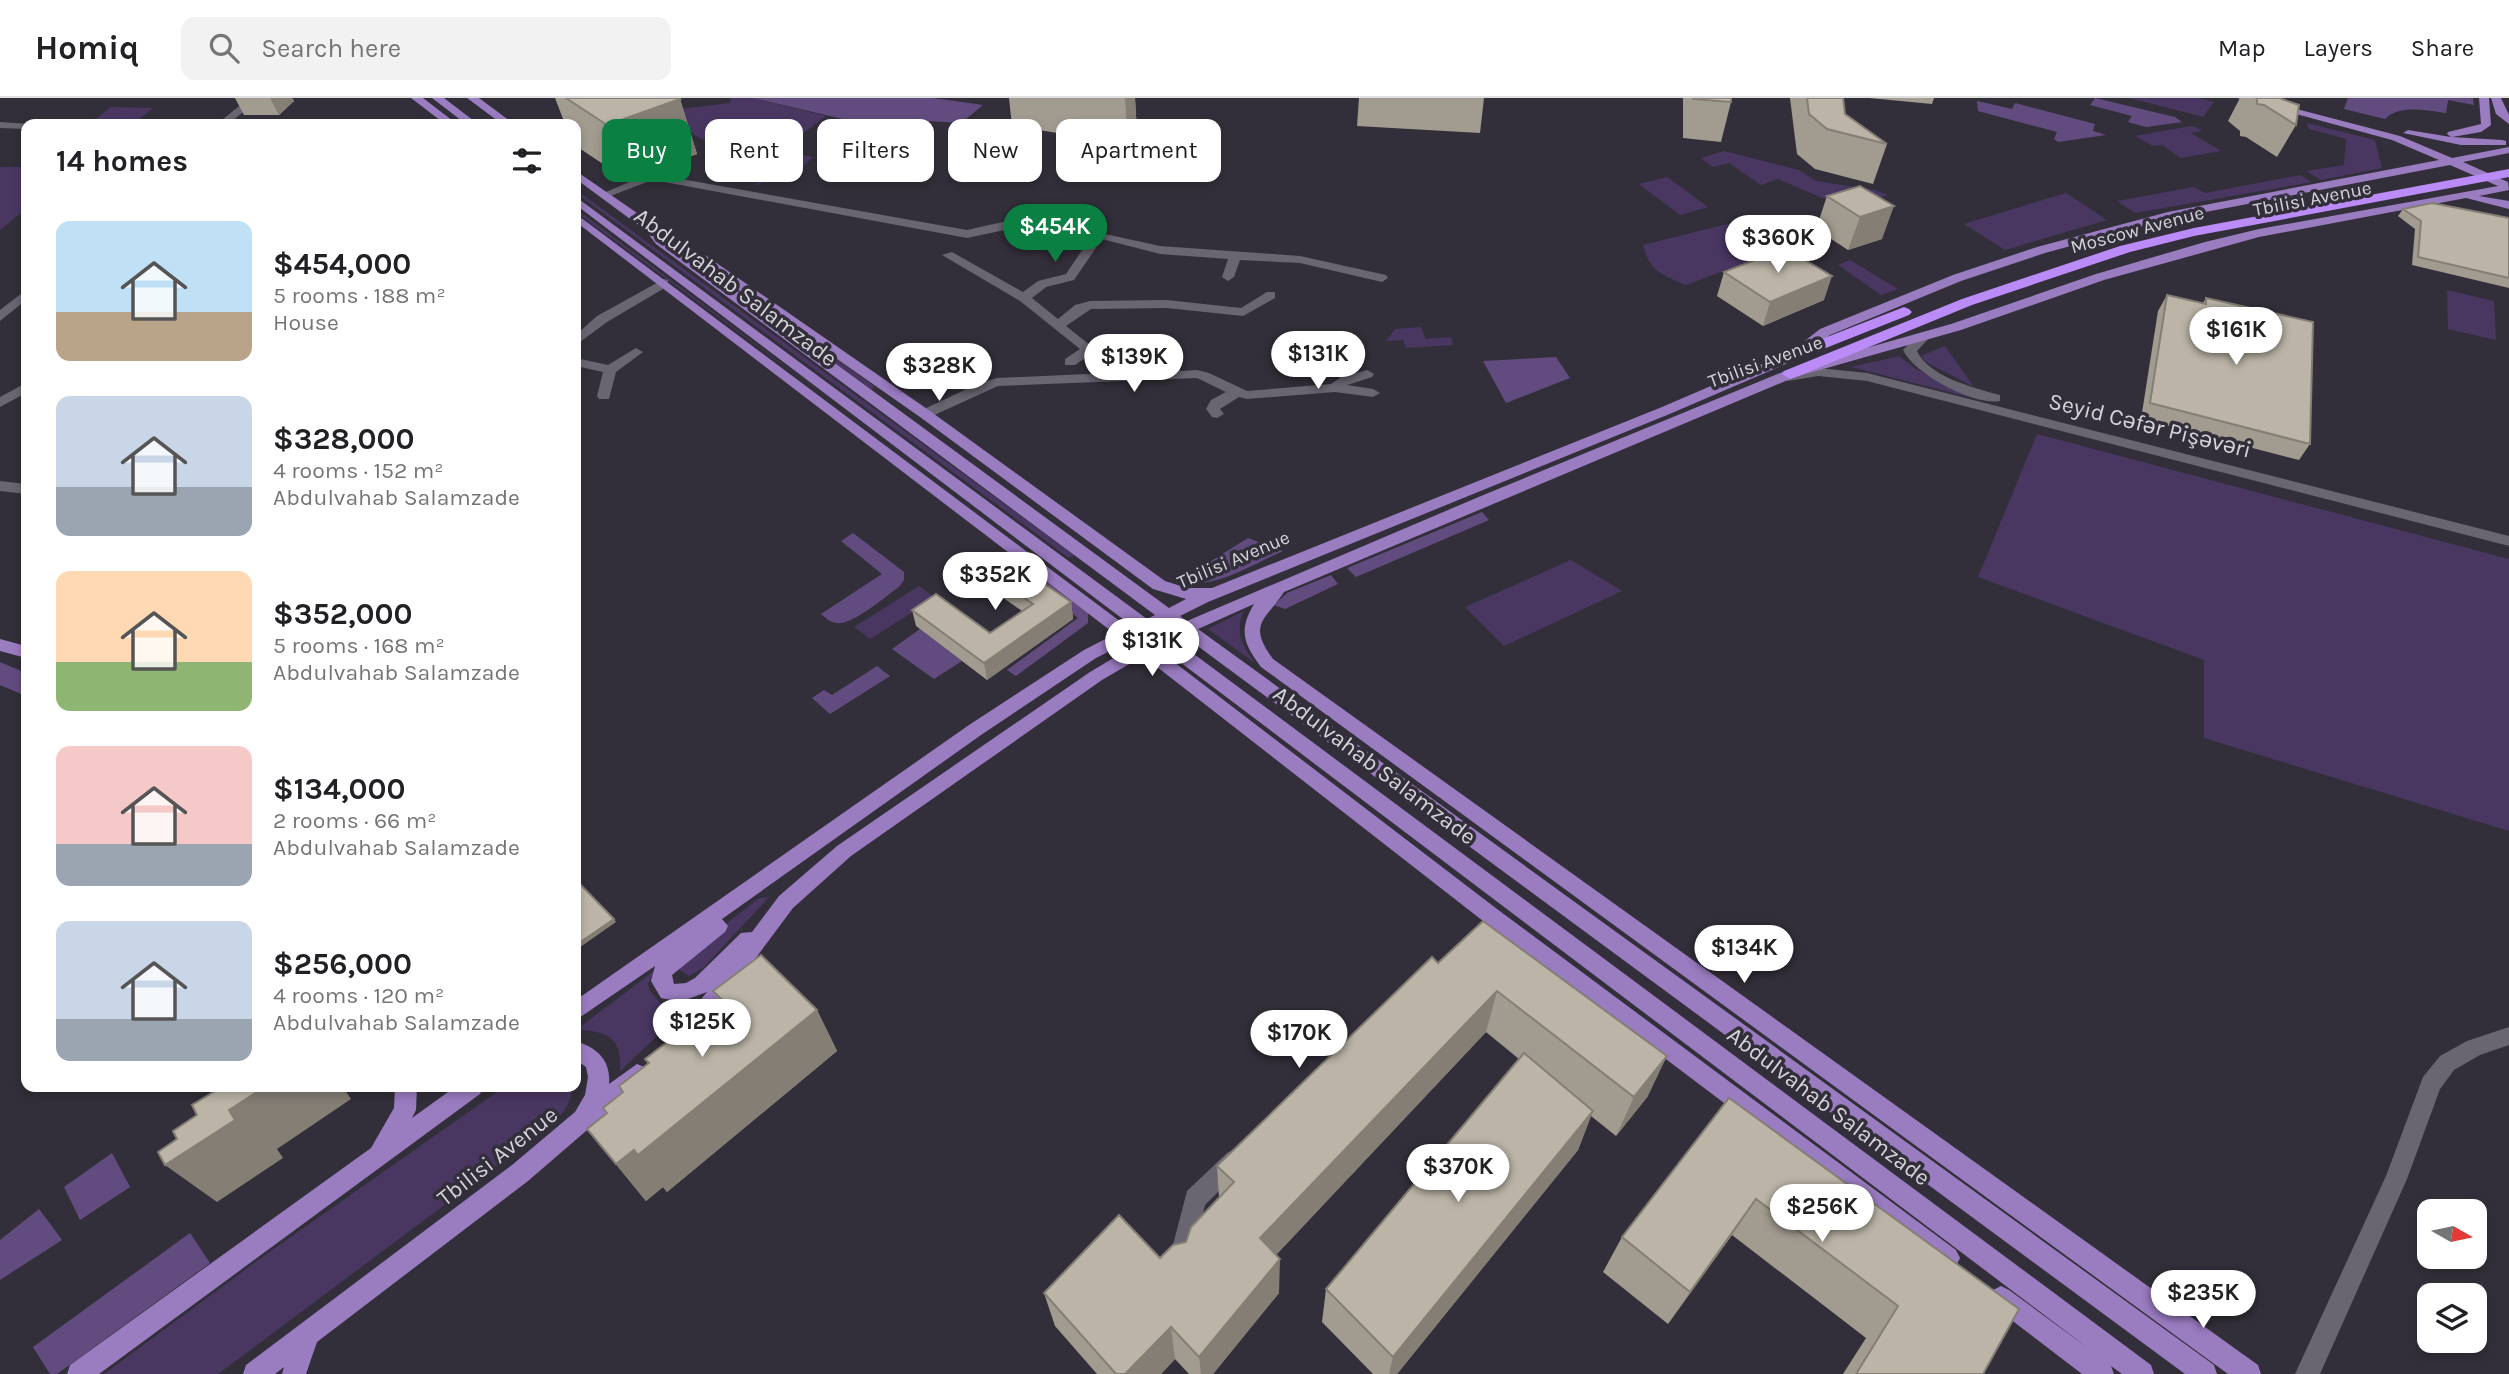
<!DOCTYPE html>
<meta charset="utf-8">
<style>
body{margin:0;font-family:Karla,sans-serif;background:#f2f2f2;color:#202124;height:100vh;display:flex;flex-direction:column;font-size:26px;white-space:nowrap}
*{box-sizing:border-box;margin:0}
p{font-size:23px;color:#757577}
.icon{flex:none;width:38px;height:38px;fill:none;stroke:currentColor;stroke-width:2;stroke-linecap:round;stroke-linejoin:round}
.map{position:relative;flex:1;overflow:hidden}
.side{position:absolute;left:21px;top:21px;width:560px;height:973px;display:flex;flex-direction:column;background:#fff;border-radius:14px;box-shadow:0 4px 10px #0003}
.side>*{flex:none}
.hud{position:absolute;left:602px;top:21px;width:665px;height:63px;display:flex;gap:14px}
.needle{width:46px;rotate:99deg}
.buttons{position:absolute;left:2417px;top:1101px;display:grid;gap:14px}
.buttons a{display:grid;place-items:center;width:70px;height:70px;border-radius:14px;background:#fff;box-shadow:0 4px 10px #0003;font-size:35px}
.price{position:absolute;translate:-50% -60px;padding:0 16px;border-radius:24px;background:#fff;color:#222;font-size:23px;line-height:46px;filter:drop-shadow(0 2px 4px #0008)}
.price::after{content:'';position:absolute;left:50%;top:42px;width:21px;height:16px;margin-left:-10px;background:inherit;clip-path:polygon(0 0,100% 0,50% 100%)}
.price.active{background:#0b8043;color:#fff}
ul{padding:0;list-style:none}
li{display:flex;align-items:center;gap:21px;height:175px;padding:0 35px}
li span{display:grid;place-items:center;flex:none;width:196px;height:140px;border-radius:14px;color:#555}
li>.icon{margin-inline-start:auto}
span .icon{width:84px;height:84px;fill:#fffc;stroke-width:1}
li b{font-size:30px}
h2{display:flex;justify-content:space-between;align-items:center;height:84px;padding:0 35px;font-size:30px}
.pill{padding:0 24px;border-radius:14px;background:#fff;box-shadow:0 4px 10px #0003;font-size:24px;line-height:63px}
.pill.active{background:#0b8043;color:#fff}
header{display:flex;align-items:center;gap:42px;box-sizing:border-box;height:98px;padding:0 35px;background:#fff;border-bottom:2px solid #e0e0e0}
header strong{font-size:33px}
nav{display:flex;gap:38px;margin-inline-start:auto;font-size:24px}
.search{width:490px;height:63px;background:#f2f2f2;display:flex;align-items:center;gap:18px;box-sizing:border-box;padding:0 24px;border-radius:14px;color:#757577;font-size:26px}
.map>svg:first-child{display:block}
.green{fill:#493762}
.forest{fill:#624c7f}
.lines{fill:none;stroke-linecap:round;stroke-linejoin:round}
.minor{fill:#696571;fill-rule:evenodd}
.major{fill:#9a7cc1;fill-rule:evenodd}
.highway{fill:#bb8cf7;fill-rule:evenodd}
.wall{fill:#a29b90}
.shaded-wall{fill:#847e75}
.building{fill:#bcb4a7;stroke:#847e75;stroke-width:2}
.labels{text-anchor:middle;stroke-width:7;stroke-linejoin:round;paint-order:stroke}
.far-street-label{font-size:19px;fill:#d5d3da;stroke:#332f3a}
.street-label{font-size:23px;fill:#d5d3da;stroke:#332f3a}
</style>
<header>
<strong>Homiq</strong>
<div class="search"><svg class="icon" aria-label="search" viewBox="0 0 24 24"><circle cx="10" cy="10" r="6"/><path d="M15 15l6 6"/></svg>Search here</div>
<nav><a>Map</a><a>Layers</a><a>Share</a></nav>
</header>
<div class="map">
<svg width="2509" height="1276" viewBox="0 0 2509 1276">
<rect width="100%" height="100%" fill="#332f3a"/>
<path class="green" d="M731,0h22l73,18 -45,34 32,7 -11,10 -48,19 21,-20 -48,-12 -72,-42 75,-9z
M2130,0h68l16,4 -11,15z
M111,9l42,1 -17,14 -43,-1z
M2307,25l68,17 7,28 -61,12 -15,-9 38,-6 2,-26 -37,-10z
M2191,28l12,4 -12,3 30,18 -40,7 -19,-13 -9,1 -18,-10z
M1724,53l75,19 17,11 59,9 13,5 -40,14 -70,-30 -17,6 -32,-22 -16,4 -12,-9z
M0,69h26v42l-26,21z
M2300,77l12,7 -177,31 -18,-12 77,-14 11,6z
M1667,79l3,2 38,28 -28,8 -41,-31z
M576,92l498,365 -5,3 -493,-365z
M2066,95l41,27 -102,30 -41,-26z
M576,111l260,195 -260,-192z
M1731,125l34,20 6,10 -85,32c-24,-10 -36,-13 -43,-40z
M663,138l211,150 -2,4 -208,-150z
M1850,162l48,29 -17,6 -43,-30z
M2447,192l47,11 2,39 -48,-11z
M1421,229l5,12 25,-2 2,8 -47,3 -3,-8 -17,1 9,-12z
M1945,248l29,41 -48,-25 -5,-6z
M1899,258l17,13 57,29 -122,-31z
M2037,336l472,125v272l-305,-93v-78l-226,-83z
M1571,462l51,31 -118,55 -39,-39z
M919,488l16,12 -65,41 -16,-12z
M1244,513c-10,22 -2,34 11,52l-47,-34z
M769,799l-66,71 -14,8 -9,-6 -1,-3 16,-19 64,-50z
M655,872l-7,14 2,7 10,12 20,2 20,-9 -80,75c2,-34 -12,-40 -44,-41z
M504,989h67c2,15 -8,26 -18,37l-335,250h-114l164,-121z"/>
<path class="forest" d="M753,0h180l50,7 -22,18 -51,-3 -46,4z
M2095,0l80,19 7,5 -36,5 -18,-5 4,-6 -42,-11z
M2348,0h125l1,7 -26,-5 -2,13c-19,-2 -46,-9 -61,6l-41,-10z
M1977,3l35,8 3,-6 80,21 -2,7 13,4 -48,7 -4,-3 3,-7 -79,-21z
M1556,259l14,21 -64,25 -23,-42z
M1482,414l7,8 -133,57 -9,-9z
M853,435l51,39v8l-5,7c-14,10 -42,34 -58,36 -9,1 -14,-4 -20,-9l61,-40 -41,-33z
M1248,440l35,13c-32,14 -70,40 -104,30z
M1018,463l70,52v10l-72,53 -9,-6 71,-52 -69,-52z
M1331,477l7,9 -53,25 -11,-4 13,-12z
M920,531l42,32 -28,18 -42,-30z
M0,564l26,11v23l-26,-11z
M877,568l13,10 -60,38 -18,-16 12,-8 8,5z
M112,1055l18,34 -50,33 -16,-33z
M39,1111l23,31 -62,40v-40z
M190,1135l20,30 -153,111h-7l-17,-27z"/>
<g class="lines">
<path class="minor" d="M249,0h12l-33,26h-11z
M0,24l30,2h-4v5l-26,-1z
M659,77l308,55 49,-11 25,1 119,26 140,10 86,19 2,3 -6,4 -82,-19 -60,-3 -6,17 -6,4 -6,-4 6,-18 -68,-5 -58,-15 -28,41 -28,7 -14,11 26,21 17,-14 15,-4 77,-1 74,8 26,-16h8v6l-32,18 -76,-8 -76,1 -25,17 59,47 41,-2 -4,-21 7,-4 7,4 4,21 17,-1 12,3 38,18 84,-7 10,-7 26,-7 7,4 -2,3 -25,8 26,4 7,4 -7,4 -38,-5 -88,7 -8,-2 -19,12 4,5 -7,4 -5,-1 -6,-8 5,-9 15,-8 -29,-14 -199,8 -68,31h-10v-6l57,-27 20,-6 112,-5 -21,-17 -13,9h-10v-6l15,-10 -60,-48 -78,-46 10,-3 71,40 15,-11 28,-7 25,-37 -67,-11 -57,12 -308,-57 -12,1 -42,16 -6,-3 42,-18z
M664,181l4,1v6l-61,36 -31,23v-10l21,-19z
M26,192v10l-26,21v-11z
M1923,235l7,4 -13,14c12,26 57,37 83,44v6c-26,5 -86,-27 -97,-51l15,-16z
M636,250l7,4 -27,20 -7,27h-10l-2,-3 6,-24 -27,-6v-8l32,7z
M1818,270l49,5 642,163v10l-642,-165 -49,-5 -30,5 -7,-4 7,-4z
M26,285v10l-26,14v-10z
M0,383l26,3v10l-26,-3z
M2509,929v18l-29,10 -26,15 -14,19 -33,90 -87,195h-25l91,-198 37,-99 17,-21 27,-15z
M1235,1051l8,4 3,7 -3,7 -38,38 -17,67 -8,4 -8,-4 -4,-8 19,-73 40,-38z"/>
<path class="major" d="M411,0h12l34,26h-12z
M432,0h12l34,26h-12z
M467,0h12l35,26h-12z
M2237,0h17l146,38 52,22 57,-11v6l-46,9 45,20 1,8 -30,6 30,5v8l-43,-11 -207,39 -155,43 -143,50 -166,47 -511,215c-17,27 -38,31 -11,67l985,706 3,9h-33l-967,-707c-17,-23 -23,-36 -7,-63l-56,25 1016,736 3,9h-32l-1001,-738 -9,4 976,725 3,9h-32l-11,-8 3,8h-32l-89,-68 -4,-8 4,-8 8,-4 8,4 79,58 -928,-701 -3,2 340,260 459,341 4,8 -4,8 -8,4 -8,-4 -457,-345 -340,-265 -41,24 -251,176 -58,52 -73,98 -31,35 -7,2 -7,-2 -3,-7 35,-42 -27,10 -19,-4 -10,-17 4,-15 -79,54v-20l393,-275 115,-75 31,-16 -539,-412v-8l553,414 3,-2 -556,-421v-8l571,422 8,-4 -499,-371 -11,-14 -69,-51v-8l77,53 11,14 505,370 17,-9 -33,-10 -233,-172 -223,-156v-6h8l225,156 235,170 22,7h25l450,-181 130,-56 28,-22 133,-54 84,-28 131,-35 271,-52 -47,-20zM2450,67l48,21 -239,43 -54,13 -109,32 -145,50 -166,47 -304,125 -294,125 -7,-5 28,-14 464,-189 130,-56 28,-22 131,-54 84,-28 124,-34zM1166,525l6,5 -8,4 -6,-5zM1143,536l6,5 -4,1 -5,-4zM1126,545l6,4 -42,25 -253,174 -58,50 -27,36 -11,1 -46,45 -9,5 -12,1 -2,-9 53,-43 3,-6 -6,-7 259,-184 115,-77z
M2479,0h10l2,27 -10,7 -29,5 50,3 4,1v4h-45l-58,-12 5,-3 43,7 -4,-3 1,-2 33,-8z
M2491,0h10l8,17v9l-13,-10z
M0,541l26,7v12l-26,-7z
M576,943c21,7 35,19 33,43l28,-20 7,3 4,7 -4,7 -116,100 -211,161 -11,32h-24l2,-7 -9,7h-32l3,-9 266,-200 63,-53 10,-17 3,-18 -2,-10 -10,-7z
M395,989h22l-1,23 -4,8 43,-31h28l-3,7 -381,280h-32l3,-9 301,-217 23,-40z"/>
<path class="highway" d="M2509,71v8l-315,59 -64,16 -158,53 -176,72 -6,2 -8,-5 2,-3 178,-72 158,-53 74,-18z
M1904,209l5,2 3,3 -3,3 -106,42 -6,2 -8,-5 2,-3z"/>
</g>
<path class="wall" d="M235,0h57l2,3 -15,14h-35z
M555,0h123l2,1 17,55 -70,26 -51,-34v-22h-11z
M1009,0h126l2,34 -9,12 -116,-18z
M1359,0h125l-4,35 -123,-7z
M1683,0h48v4l-10,40 -38,-4z
M1790,0h53l2,16 42,30 -14,40 -58,-15 -18,-15z
M1869,0h65l-2,6z
M2240,0h39l17,27 -19,32 -31,-20 -6,-1v-5l-12,-10z
M1860,88l22,53 -34,11 -32,-21 11,-33z
M2403,111l106,9v70l-97,-23 3,-36 -17,-13z
M1724,174l100,28 -61,26 -46,-30z
M2167,197l36,8 3,-5 104,146 -11,16 -158,-41 17,-108z
M978,468l93,36 2,17 -86,61 -71,-54 -4,-16 78,23 32,-22 -40,-28z
M1483,823l165,175 -32,40 -25,-20 -13,34 -181,224h-24l-51,-52 4,-33 193,-230 -33,-27 -210,223 3,38 -66,81h-24l-14,-15 -14,15h-64l-42,-48 -11,-33 116,-35 26,-16 33,-44 -2,-32z
M713,893l104,19 20,41 -170,141 -4,-5 -17,14 -59,-72 20,-16 16,-21 25,-28 -3,-5 75,-57z
M1729,1000l254,276h-140l23,-36 -134,-103 -64,89 -65,-52 19,-35z"/>
<path class="shaded-wall" d="M270,0h22l2,3 -15,14z
M1125,0h10l2,34 -9,12z
M680,1l17,55 -70,26 -20,-55z
M1894,108l-12,33 -34,11 12,-33z
M1832,178l-8,24 -61,26 7,-24z
M1071,504l2,17 -86,61 -3,-17z
M614,821l2,3 -40,28v-5z
M1497,893l-11,41 -227,241 1,-35z
M817,912l20,41 -170,141 -29,-37z
M1667,958l-19,40 -32,40 18,-39z
M265,989h78l8,12 -74,50 6,9 -66,44 -52,-37 64,-55z
M1593,1013l-15,39 -181,224h-8l4,-17z
M634,1052l29,37 -17,14 -30,-37z
M1756,1101l-24,36 -64,89 22,-32z
M1280,1161l-1,34 -66,81h-12l-2,-17z
M1171,1229l4,32 -14,15h-36z"/>
<path class="building" d="M566,0h112l2,1 -73,26z
M1693,0h38v4l-38,-3z
M1807,0h36l2,16 42,30 -60,-15 -18,-15z
M2256,0h23l20,7 -3,20 -32,-20 -7,-1v-5z
M1860,88l34,20 -34,11 -33,-21z
M2432,105l77,15v60l-91,-21 3,-36 -18,-12z
M1785,150l47,28 -62,26 -46,-30z
M2167,197l39,9v-6l107,24 -3,122 -160,-41z
M999,455l72,49 -87,61 -72,-53 24,-16 54,39 43,-29 -55,-38z
M576,782l38,39 -38,26z
M1483,823l184,135 -33,41 -137,-106 -237,247 20,21 -81,98 -28,-30 -46,47h-9l-72,-81 75,-78 41,43 13,-13 13,-3 5,-15 43,-45 -17,-16 215,-209 6,6z
M761,857l56,55 -179,145 -4,-5 -18,14 -29,-35 20,-16 -4,-5 20,-16 -4,-6 30,-23 -4,-4 77,-59 -9,-9z
M1524,955l69,58 -200,246 -67,-68z
M212,989h53l-36,23 6,10 -70,45 -7,-13 19,-13 -4,-8 24,-16 -5,-10 23,-14z
M1729,1000l290,211 -36,65h-127l42,-68 -142,-107 -66,93 -68,-55z"/>
<g class="labels">
<g class="far-street-label">
<text transform="translate(2312 100) rotate(-11)" y="7">Tbilisi Avenue</text>
<text transform="translate(2137 131) rotate(-15)" y="7">Moscow Avenue</text>
<text transform="translate(1765 263) rotate(-20)" y="7">Tbilisi Avenue</text>
<text transform="translate(1233 461) rotate(-23)" y="7">Tbilisi Avenue</text>
</g>
<g class="street-label">
<text transform="translate(736 189) rotate(37)" y="8">Abdulvahab Salamzade</text>
<text transform="translate(2150 327) rotate(14)" y="8">Seyid Cəfər Pişəvəri</text>
<text transform="translate(1375 667) rotate(37)" y="8">Abdulvahab Salamzade</text>
<text transform="translate(1829 1008) rotate(37)" y="8">Abdulvahab Salamzade</text>
<text transform="translate(497 1058) rotate(-38)" y="8">Tbilisi Avenue</text>
</g>
</g>
</svg>
<div class="buttons">
<a><svg class="needle" viewBox="-14 -14 28 28"><path d="M0-13l5 13h-10z" fill="#e53935"/><path d="M0 13l5-13h-10z" fill="#757577"/></svg></a>
<a><svg class="icon" aria-label="layers" viewBox="0 0 24 24"><path d="M12 4l9 5-9 5-9-5zM3 14l9 5 9-5"/></svg></a>
</div>
<b class="price active" style="left:1055px;top:166px">$454K</b>
<b class="price" style="left:1778px;top:177px">$360K</b>
<b class="price" style="left:2236px;top:269px">$161K</b>
<b class="price" style="left:1318px;top:293px">$131K</b>
<b class="price" style="left:1134px;top:296px">$139K</b>
<b class="price" style="left:939px;top:305px">$328K</b>
<b class="price" style="left:995px;top:514px">$352K</b>
<b class="price" style="left:1152px;top:580px">$131K</b>
<b class="price" style="left:1744px;top:887px">$134K</b>
<b class="price" style="left:702px;top:961px">$125K</b>
<b class="price" style="left:1299px;top:972px">$170K</b>
<b class="price" style="left:1458px;top:1106px">$370K</b>
<b class="price" style="left:1822px;top:1146px">$256K</b>
<b class="price" style="left:2203px;top:1232px">$235K</b>
<div class="hud">
<a class="pill active">Buy</a>
<a class="pill">Rent</a>
<a class="pill">Filters</a>
<a class="pill">New</a>
<a class="pill">Apartment</a>
</div>
<section class="side">
<h2>14 homes<svg class="icon" aria-label="filters" viewBox="0 0 24 24"><path d="M4 7h16M4 17h16"/><circle cx="9" cy="7" r="2"/><circle cx="15" cy="17" r="2"/></svg></h2>
<ul>
<li><span style="background:linear-gradient(#bfe0f5 65%,#b9a48a 0)"><svg class="icon" aria-label="home" viewBox="0 0 24 24"><path d="M3 11l9-7 9 7M6 9v11h12V9"/></svg></span><div><b>$454,000</b><p>5 rooms · 188 m²</p><p>House</p></div></li>
<li><span style="background:linear-gradient(#c9d6e8 65%,#9aa5b1 0)"><svg class="icon" aria-label="home" viewBox="0 0 24 24"><path d="M3 11l9-7 9 7M6 9v11h12V9"/></svg></span><div><b>$328,000</b><p>4 rooms · 152 m²</p><p>Abdulvahab Salamzade</p></div></li>
<li><span style="background:linear-gradient(#ffd9b3 65%,#8fb573 0)"><svg class="icon" aria-label="home" viewBox="0 0 24 24"><path d="M3 11l9-7 9 7M6 9v11h12V9"/></svg></span><div><b>$352,000</b><p>5 rooms · 168 m²</p><p>Abdulvahab Salamzade</p></div></li>
<li><span style="background:linear-gradient(#f6c9c9 70%,#9aa5b1 0)"><svg class="icon" aria-label="home" viewBox="0 0 24 24"><path d="M3 11l9-7 9 7M6 9v11h12V9"/></svg></span><div><b>$134,000</b><p>2 rooms · 66 m²</p><p>Abdulvahab Salamzade</p></div></li>
<li><span style="background:linear-gradient(#c9d6e8 70%,#9aa5b1 0)"><svg class="icon" aria-label="home" viewBox="0 0 24 24"><path d="M3 11l9-7 9 7M6 9v11h12V9"/></svg></span><div><b>$256,000</b><p>4 rooms · 120 m²</p><p>Abdulvahab Salamzade</p></div></li>
</ul>
</section>
</div>
